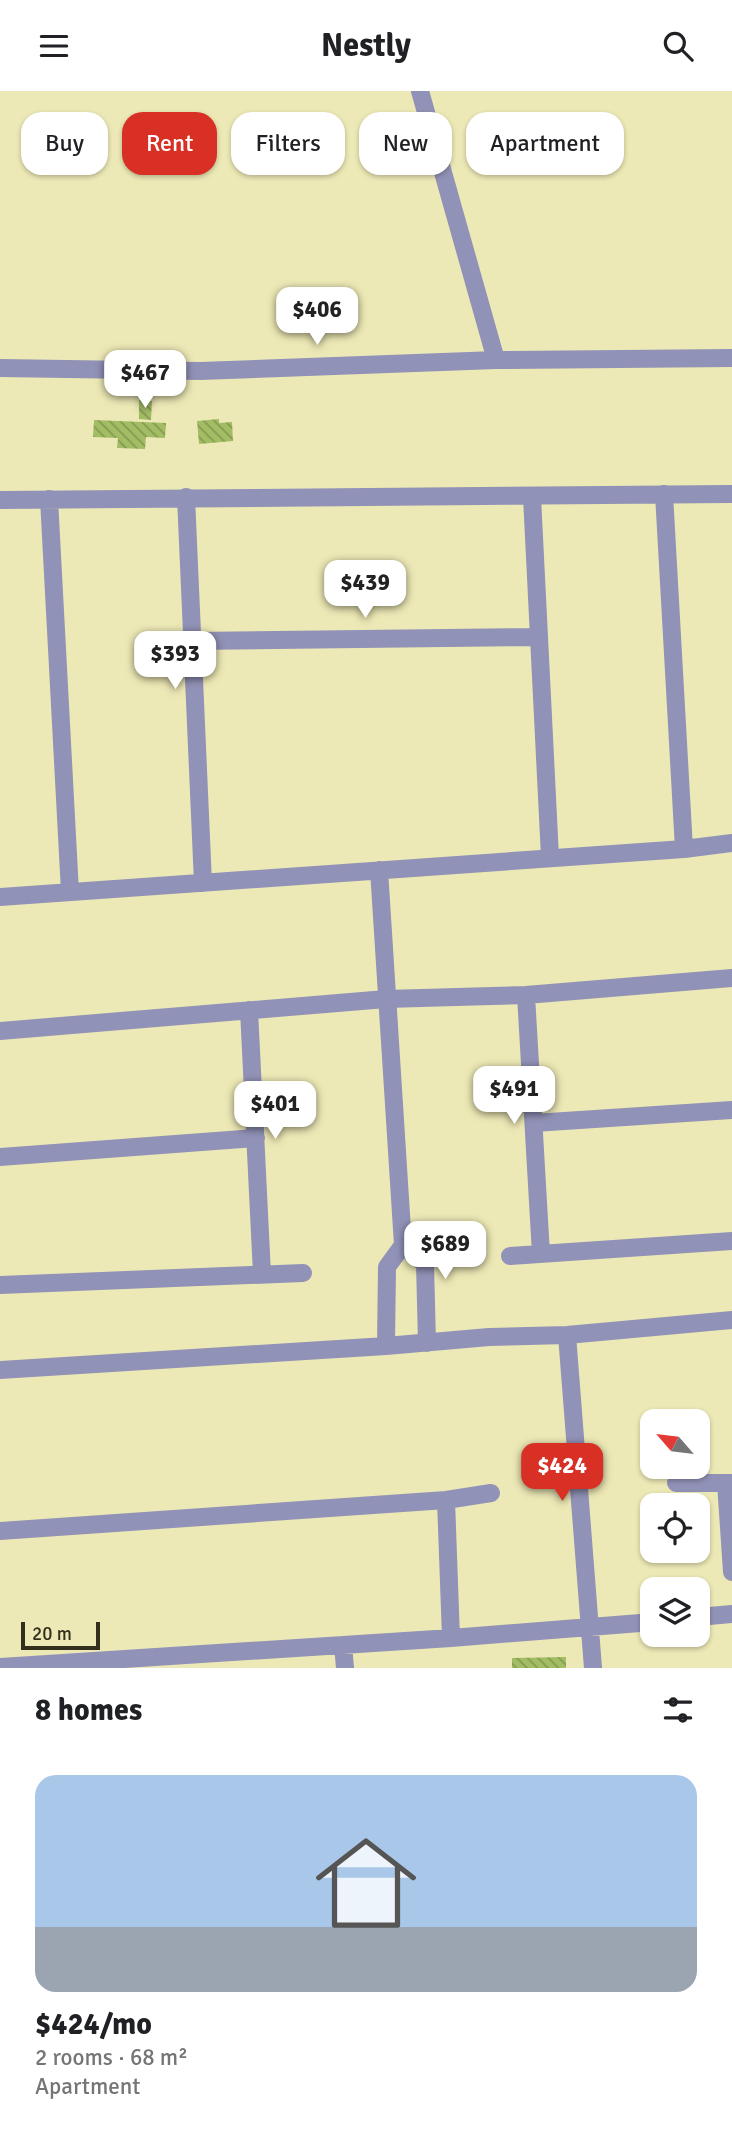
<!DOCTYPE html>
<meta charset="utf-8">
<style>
body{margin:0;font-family:Signika,sans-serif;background:#f2f2f2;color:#202124;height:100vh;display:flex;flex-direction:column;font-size:26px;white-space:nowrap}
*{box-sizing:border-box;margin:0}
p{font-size:23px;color:#757577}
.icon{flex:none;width:38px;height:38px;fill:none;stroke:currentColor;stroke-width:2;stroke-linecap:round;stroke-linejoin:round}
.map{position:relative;height:1577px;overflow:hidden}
.sheet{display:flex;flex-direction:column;background:#fff;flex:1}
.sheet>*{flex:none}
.hud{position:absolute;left:21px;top:21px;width:691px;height:63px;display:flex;gap:14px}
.needle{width:46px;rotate:298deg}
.tools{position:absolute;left:640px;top:1318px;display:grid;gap:14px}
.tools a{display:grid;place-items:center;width:70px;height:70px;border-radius:14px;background:#fff;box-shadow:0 2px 5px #0004;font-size:35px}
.scale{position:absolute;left:21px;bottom:18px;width:79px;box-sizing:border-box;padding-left:7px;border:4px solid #32301d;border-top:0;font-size:19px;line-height:24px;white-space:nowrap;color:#32301d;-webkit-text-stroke:5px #ede9b6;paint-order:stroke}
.price{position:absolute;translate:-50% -60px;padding:0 16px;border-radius:14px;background:#fff;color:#222;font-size:23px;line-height:46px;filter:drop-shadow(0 2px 4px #0008)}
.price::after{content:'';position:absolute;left:50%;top:42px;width:21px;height:16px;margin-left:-10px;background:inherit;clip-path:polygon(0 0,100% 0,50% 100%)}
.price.active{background:#d93025;color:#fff}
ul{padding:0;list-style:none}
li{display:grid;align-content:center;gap:14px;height:371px;padding:0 35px}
li span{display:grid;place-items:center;height:217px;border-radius:21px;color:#555}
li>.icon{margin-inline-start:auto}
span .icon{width:126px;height:126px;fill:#fffc;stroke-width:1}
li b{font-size:30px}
h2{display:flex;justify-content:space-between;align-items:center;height:84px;padding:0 35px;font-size:30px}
.tag{padding:0 24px;border-radius:21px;background:#fff;box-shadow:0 2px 5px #0004;font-size:24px;line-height:63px}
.tag.active{background:#d93025;color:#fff}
header{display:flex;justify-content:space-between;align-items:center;height:91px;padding:0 35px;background:#fff;font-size:32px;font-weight:800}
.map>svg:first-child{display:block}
.building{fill:url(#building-back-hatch)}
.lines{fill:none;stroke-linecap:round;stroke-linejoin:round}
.minor{stroke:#9192b7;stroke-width:18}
</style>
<header><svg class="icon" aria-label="menu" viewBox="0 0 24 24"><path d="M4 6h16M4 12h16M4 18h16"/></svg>Nestly<svg class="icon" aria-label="search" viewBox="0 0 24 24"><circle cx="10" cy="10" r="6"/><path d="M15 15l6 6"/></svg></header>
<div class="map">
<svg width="732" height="1577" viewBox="0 0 732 1577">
<defs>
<pattern id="building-back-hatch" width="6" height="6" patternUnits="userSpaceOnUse" patternTransform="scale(1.75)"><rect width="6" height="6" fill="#a2bd63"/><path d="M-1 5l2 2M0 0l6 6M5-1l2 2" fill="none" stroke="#859a51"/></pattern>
</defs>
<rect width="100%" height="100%" fill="#ede9b6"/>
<path class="building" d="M139,309l13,1 -1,19 -12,-1z
M219,328v4l13,-1 1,19 -34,3 -2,-23z
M94,329l72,3 -1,15 -19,-1 -1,12 -28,-1 1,-10 -25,-1z
M566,1566v11h-54v-10z"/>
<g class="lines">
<path class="minor" d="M420,0l76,269
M0,277l200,3 296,-11 236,-2
M664,403l20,355
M186,406l17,386
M532,406l18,360
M49,408l21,393
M0,409l732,-6
M192,550l347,-4
M379,779l24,375 -16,22 -1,79
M0,806l684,-48 48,-6
M526,904l15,259
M249,919l13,264
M0,940l386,-32 140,-4 206,-17
M534,1032l198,-13
M0,1066l256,-19
M403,1154l22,19 2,79
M510,1165l222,-15
M0,1194l303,-12
M567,1244l26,333
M0,1279l386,-24 103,-9 78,-2 165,-15
M676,1392h56
M726,1392l6,89
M446,1409l5,138
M0,1440l446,-31 45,-7
M698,1526l34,-3
M343,1554l2,23
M0,1576l451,-29 202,-16"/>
</g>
</svg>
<div class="tools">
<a><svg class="needle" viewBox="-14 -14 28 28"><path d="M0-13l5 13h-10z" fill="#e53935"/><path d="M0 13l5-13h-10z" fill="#757577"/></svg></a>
<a><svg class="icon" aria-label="locate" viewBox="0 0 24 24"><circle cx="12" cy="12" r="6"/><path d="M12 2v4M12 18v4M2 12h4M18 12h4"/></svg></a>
<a><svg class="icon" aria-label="layers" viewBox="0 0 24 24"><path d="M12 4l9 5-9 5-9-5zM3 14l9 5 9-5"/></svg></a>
</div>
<div class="scale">20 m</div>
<b class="price" style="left:317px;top:256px">$406</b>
<b class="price" style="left:145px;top:319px">$467</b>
<b class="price" style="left:365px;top:529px">$439</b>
<b class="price" style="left:175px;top:600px">$393</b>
<b class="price" style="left:514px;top:1035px">$491</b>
<b class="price" style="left:275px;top:1050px">$401</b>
<b class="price" style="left:445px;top:1190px">$689</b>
<b class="price active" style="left:562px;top:1412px">$424</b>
<div class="hud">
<a class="tag">Buy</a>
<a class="tag active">Rent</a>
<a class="tag">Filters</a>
<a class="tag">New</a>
<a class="tag">Apartment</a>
</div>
</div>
<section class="sheet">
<h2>8 homes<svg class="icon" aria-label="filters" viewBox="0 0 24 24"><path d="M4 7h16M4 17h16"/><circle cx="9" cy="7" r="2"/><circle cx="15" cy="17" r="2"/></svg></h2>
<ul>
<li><span style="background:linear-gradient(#a9c7e8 70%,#9aa5b1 0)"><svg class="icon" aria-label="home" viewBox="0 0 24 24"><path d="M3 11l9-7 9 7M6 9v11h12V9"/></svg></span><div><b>$424/mo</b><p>2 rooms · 68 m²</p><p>Apartment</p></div></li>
</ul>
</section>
